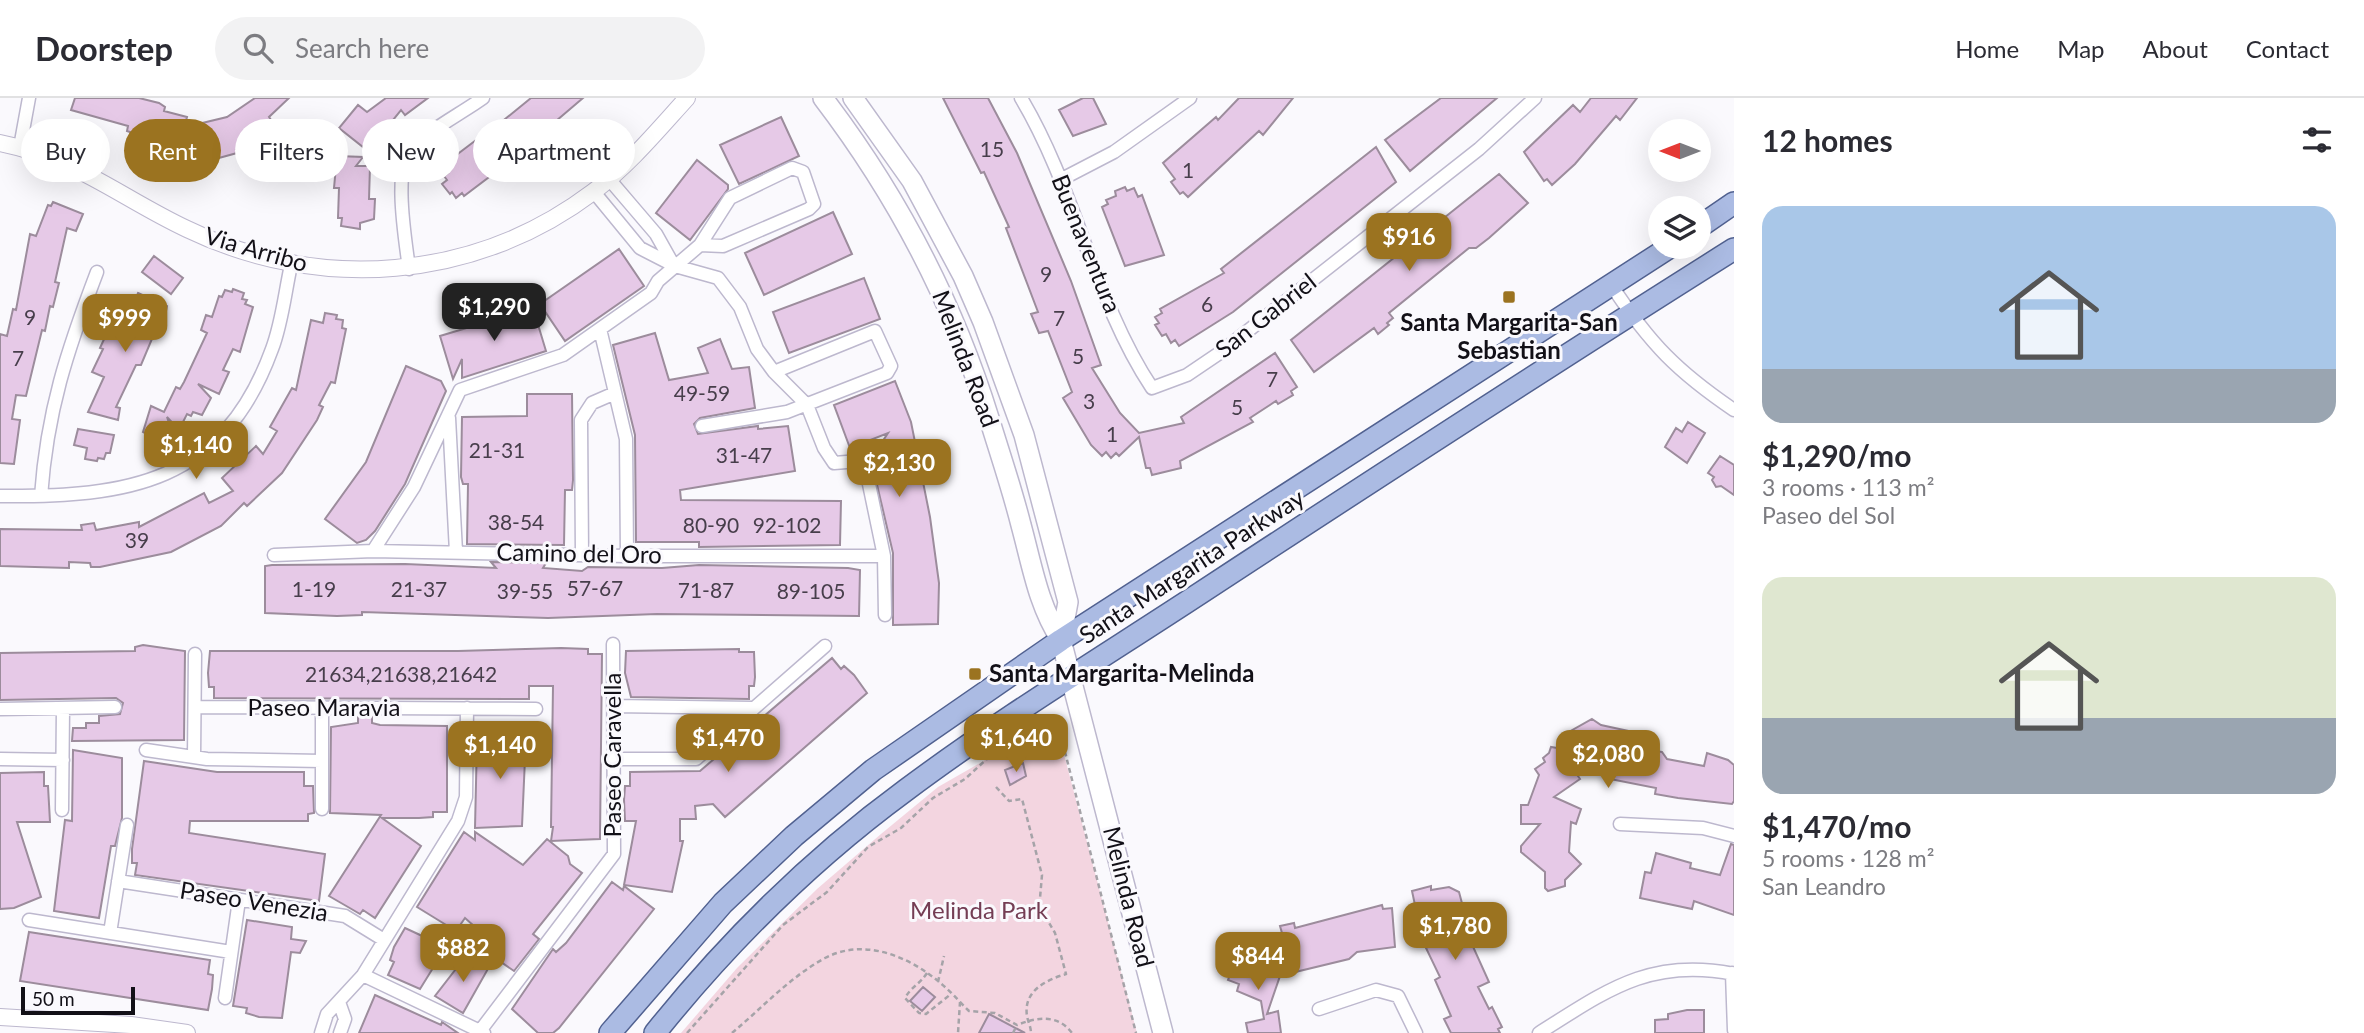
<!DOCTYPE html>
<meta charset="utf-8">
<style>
body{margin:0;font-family:Lato,sans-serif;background:#f2f2f3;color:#2b2b33;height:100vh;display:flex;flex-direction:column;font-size:26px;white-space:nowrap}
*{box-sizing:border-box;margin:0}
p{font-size:23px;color:#7c7c81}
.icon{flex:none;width:38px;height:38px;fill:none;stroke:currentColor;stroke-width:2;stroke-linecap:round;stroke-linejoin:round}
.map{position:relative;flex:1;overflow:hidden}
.side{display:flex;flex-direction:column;background:#fff;width:630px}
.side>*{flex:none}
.top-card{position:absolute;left:21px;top:21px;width:665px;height:63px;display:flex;gap:14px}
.needle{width:46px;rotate:270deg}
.buttons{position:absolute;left:1648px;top:21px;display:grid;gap:14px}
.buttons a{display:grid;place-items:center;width:63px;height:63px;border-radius:50%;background:#fff;box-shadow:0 7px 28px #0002;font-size:35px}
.scale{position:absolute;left:21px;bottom:18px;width:114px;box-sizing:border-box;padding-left:7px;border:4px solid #121017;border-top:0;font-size:19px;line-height:24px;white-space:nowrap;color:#121017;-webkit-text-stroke:5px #faf9fd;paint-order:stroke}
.price{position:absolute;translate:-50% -60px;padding:0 16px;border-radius:14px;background:#9b7320;color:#fff;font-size:23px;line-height:46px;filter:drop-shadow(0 2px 4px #0008)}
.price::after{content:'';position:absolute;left:50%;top:42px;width:21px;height:16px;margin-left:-10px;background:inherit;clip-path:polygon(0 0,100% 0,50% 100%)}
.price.active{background:#222;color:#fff}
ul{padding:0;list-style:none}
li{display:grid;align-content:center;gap:14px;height:371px;padding:0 28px}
li span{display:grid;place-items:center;height:217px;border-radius:21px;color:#555}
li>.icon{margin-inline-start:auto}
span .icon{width:126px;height:126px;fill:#fffc;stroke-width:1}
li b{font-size:30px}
h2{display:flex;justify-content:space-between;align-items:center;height:84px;padding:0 28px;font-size:30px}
.pill{padding:0 24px;border-radius:32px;background:#fff;box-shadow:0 7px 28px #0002;font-size:24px;line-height:63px}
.pill.active{background:#9b7320;color:#fff}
header{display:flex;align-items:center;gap:42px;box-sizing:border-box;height:98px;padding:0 35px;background:#fff;border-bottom:2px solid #e1e1e2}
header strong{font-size:33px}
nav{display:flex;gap:38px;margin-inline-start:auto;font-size:24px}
.search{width:490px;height:63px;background:#f2f2f3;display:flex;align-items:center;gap:18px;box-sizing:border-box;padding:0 24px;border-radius:38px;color:#7c7c81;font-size:26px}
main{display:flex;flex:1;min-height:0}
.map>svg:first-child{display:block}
.green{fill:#f3d5e0}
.building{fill:#e6c9e7;stroke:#9c8c9c;stroke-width:2}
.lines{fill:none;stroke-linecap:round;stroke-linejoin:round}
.minor-casing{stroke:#bdb8ce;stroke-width:15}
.tertiary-casing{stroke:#bdb8ce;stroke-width:18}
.secondary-casing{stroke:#bdb8ce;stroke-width:22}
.primary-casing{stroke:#516190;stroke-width:24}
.path{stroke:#a5a3a8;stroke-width:2.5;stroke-dasharray:5 3.5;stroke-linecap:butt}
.minor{stroke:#fff;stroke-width:12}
.tertiary{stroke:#fff;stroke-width:16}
.secondary{stroke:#fff;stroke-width:19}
.primary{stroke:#abbbe3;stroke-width:21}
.poi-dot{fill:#9b7320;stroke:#faf9fd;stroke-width:2.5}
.labels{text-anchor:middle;stroke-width:6;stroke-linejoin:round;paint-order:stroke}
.number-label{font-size:21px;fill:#473e4b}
.street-label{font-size:24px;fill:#121017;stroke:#faf9fd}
.poi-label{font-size:24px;font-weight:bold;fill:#121017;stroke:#faf9fd}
.park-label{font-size:24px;fill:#743d54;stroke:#faf9fd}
</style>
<header>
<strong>Doorstep</strong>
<div class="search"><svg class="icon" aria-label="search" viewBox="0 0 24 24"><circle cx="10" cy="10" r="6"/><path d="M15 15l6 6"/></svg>Search here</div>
<nav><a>Home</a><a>Map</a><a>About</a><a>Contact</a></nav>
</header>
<main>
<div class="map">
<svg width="1734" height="935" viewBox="0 0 1734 935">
<rect width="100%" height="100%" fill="#faf9fd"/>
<path class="green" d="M1055,622l82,313h-456l56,-65 80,-79 64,-55 57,-47z"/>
<path class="building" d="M75,0h64l20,5 6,4 -1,4 23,6 -3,11 9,-2 -6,25 -7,-2 -4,9 -18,-5 2,-6 -16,-4 1,-6 -18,-6 1,-5 -57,-16z
M255,0h34l-20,19 7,10 -6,5 -13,9 -2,-3 -19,12 1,3 -29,8 -10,-37 29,-7z
M386,0h42l-23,17 -4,-5 -33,41 -29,-23 19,-23 9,7z
M531,0h52l-27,23 2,4 -94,71 -2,-3 -6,5 -4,-6 -2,2 -8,-10 5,-4 -3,-4 4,-3 -6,-7 38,-29 6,7 17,-15 -4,-5z
M943,0h45l29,55 54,128 30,84 -9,3 28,45 19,20 45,-10 -3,-6 94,-64 22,34 -6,4 2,4 -15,9 -2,-3 -26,17 3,4 -73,39 1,7 -29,7 -2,-7h-4l-7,-31 -20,19 -3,-3 -5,5 -5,-6 -4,4 -11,-11 -28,-47 9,-6 -24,-61 -9,2 -8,-19 7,-2 -32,-84 3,-1 -25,-55 -3,1z
M1083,0h10l13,26 -33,12 -14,-26z
M1239,0h54l-30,37 -4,-4 -71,66 -5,-5 -3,2 -9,-12 4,-3 -12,-16 53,-46 2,3z
M1441,0h56l-87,73 -25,-31z
M1591,0h46l-17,22 -4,-4 -41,48 -23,21 -5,-6 -3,2 -20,-29 49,-47 7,7z
M781,19l18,39 -60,28 -19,-39z
M1376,49l20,35 -163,130 -54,34 -4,-6 -4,3 -5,-9 -4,2 -7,-11 4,-2 -4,-6 7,-4 -2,-4 64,-36 -3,-4z
M337,58l26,1 -7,9h14l-1,33h6l-1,20 -14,4v6l-19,-3 1,-8h-4l1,-30h-5z
M697,62l31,25v4l-38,51 -34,-27z
M1499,76l29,29 -39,35 -13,10h-7l-80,65 4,5 -6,5 2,2 -11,9 -4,-6 -60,44 -23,-32z
M1125,89l2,4 7,-3 4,9 4,-2 22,60 -39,11 -23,-59 6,-3 -2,-4 10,-4 -1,-5z
M53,104l30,12 -7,17 -9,-3 -12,54 4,1 -6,24 -3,-1 -5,25 -3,-1 -16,66 -10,-1 -4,24 8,1 -6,44 -14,-1v-129l7,2 6,-27 3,1 14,-76 6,2 12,-31 3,1z
M833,114l19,42 -88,41 -19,-42z
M619,151l25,37 -79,55 -25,-37z
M154,158l29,22 -12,16 -29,-22z
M864,180l16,41 -91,34 -16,-41z
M233,191l11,4 -2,6 5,1 -2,4 8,3 -13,45 -7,-3 -10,21 6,2 -10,22 -21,-10 13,14 -9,17 -9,-3 -2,4 -4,-2 -8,16 -12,-13 4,12 -5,10 -4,-2 -3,6 -11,-5 1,-3 -6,-3 8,-26 13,6 12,-25 4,2 4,-7 23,-49 -6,-3 5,-15 6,2 7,-21 3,1 3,-7 7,2z
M138,195l29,13 -4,20 -3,-1 -6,9 -13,31h-5l-20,42 4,1 -2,12 -30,-8 16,-35 -12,-5 11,-23 -3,-1 10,-22 14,2z
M533,210l13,43 -84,27v-19l-9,20 -13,-43z
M325,215l12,2 -1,4 7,1 -1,8 4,1 -11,54 -4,-1 -12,23 4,2 -6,13 -35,53 -35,33 -3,-3 -23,23 -50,26 -71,15h-9l-1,-4 -21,-1v6l-69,-2v-37l82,1 -1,-5 13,-2 2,7 43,-8v5l65,-34 5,10 24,-12 -11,-13 34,-32 7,8 14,-23 -7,-4 22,-39 4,2 15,-70 12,3z
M655,235l14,47 39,-7 -10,-25 22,-9 12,30 17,-2 6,41 -55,10 -6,6 4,10 60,-8v3l30,-3 7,45 -115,19 1,10 160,1 -1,44 -141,2v-5h-63l-1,-107 -22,-90z
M406,268l35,15 5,10 -41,93 -30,47 -9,9 -9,3 -32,-24 41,-57z
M895,283l16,41 19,95 9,66 -1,41 -45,1v-72l-22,-94 17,-26 -38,15 -16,-43z
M527,296h45l1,86 -1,10h-7l-1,55 -97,-1 1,-60h-5l-2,-7 1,-60 65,-1z
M1688,324l17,11 -18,30 -22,-16 11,-19 6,4z
M78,331l36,6 -4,18h-4l-2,6 -6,-1 -1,3 -12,-2 2,-11 -13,-3z
M1720,358l14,9v30l-13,-9 -5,1 -4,-7 2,-3 -6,-4z
M491,464l55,1 -3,5 39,3 6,-4 74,1 37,-3 149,3 12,2 -1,46 -202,-2 -109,4 -186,-6v3l-25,1 -72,-3v-47l7,-1 133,-1 91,4z
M143,547l42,6 -1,89 -112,1 1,-13h13v-5h13v-7l21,-2 3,-11 -7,-5 -116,2v-47l135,-2v-4z
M561,550l27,1v5h14l-2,185 -49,2 2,-14h-2l2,-141h-24v13l-315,-1v-11h-5l-1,-14 2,-22h248z
M739,551v3h15l1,25 -1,9h-5v13l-118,-2 -6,-24 1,-22z
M832,560l9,11 3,-3 10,9 13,18 -142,124 -12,-13 -18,2 1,13h-16v22h3l-11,51 -48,-7 12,-64h-11l-1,-21 1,-14h5v-14l70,-1z
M358,619h14v6l8,2 67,1v86h-14v5l-14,1h-37l39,28 -46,72 -12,-8 -3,4 -12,-7 -19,-11 52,-81 -51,-2 1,-86 27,-4z
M1592,621l9,6 37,8 -3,15 27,4 5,7 37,7 3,-13 21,7 6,5v36l-2,3 -54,-6 -23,-4 1,-6 -46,-9 4,-19 -6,-10 -12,-2 -8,2 -19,13 11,16 -26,18 27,12 -5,15 -5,-2 -2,30 12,12 -16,16v6l-17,5 -3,-3v-16l-24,-20v-6l19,-22h-19v-19h7l11,-30 -4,-6 10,-7 -2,-4 6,-5 2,-6 6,1 13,-11 -3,-4z
M505,636l21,2 -4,90 -47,2 2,-89h14v-4z
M73,652l49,8v60l-7,28h-4l-12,72 -45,-7 11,-91 7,1z
M144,663l73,11h87v14h9l1,27 -6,1v7h-118l-1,12 136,21 -6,47 -184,-26 2,-12h-5v-14z
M1023,665l3,13 -16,9 -5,-15z
M44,674v14h4l2,36h-33l24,75 -27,11 -14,1v-136z
M464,734l11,8v-8l48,33 24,-26 21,17 2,8 12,9 -49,61 6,5 -25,32 -39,-27 8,-10 -18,-16 -9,13 -39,-24z
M1731,746l3,1v70l-40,-14 -2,8 -52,-11 5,-26 6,1 5,-20 35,10 -1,5 30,7z
M612,784l11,8 1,-4 30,23 -95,119 -6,5h-15l-26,-24 41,-60 3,3 10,-9z
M1431,788v4l18,-3 10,5 4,15 -7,2 33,73 -11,5 11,22 3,-2 10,20 -4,2 2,4h-49l-7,-14 7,-3 -16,-36 5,-3 -14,-29 11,-5 -11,-23 -9,2 -5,-17h3l-3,-14z
M1382,807l1,4 9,-1 3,39 -38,5 -8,7 -62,15 -9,-33 6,-1 -4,-14 14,-3 1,5z
M247,822l45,7 -1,12 15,2 -6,12 -9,-1 -9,66 -23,-1 -13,-4 1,-5 -14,-2z
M405,830l41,19 -26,42 -32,-14 6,-13 -4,-2 4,-13z
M29,834l181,28 -2,14 5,1 -1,14 -4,21 -188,-29z
M466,858l23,11 -26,46 -28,-17z
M1237,859l44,16 -14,41 11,-3 3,22h-33l-2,-10 18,-4 -3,-18 -24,-10 2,-7 -11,-4z
M923,889l12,10 -13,14 -12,-10z
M375,897l66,30 1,-3 16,11h-99z
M1687,912h17v23h-49v-13l13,-1v-5z
M989,916l36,19h-46z"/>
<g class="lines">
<defs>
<path id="minor" d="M1021,0c55,92 73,203 131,290l35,-13 34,-23 258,-203 56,-51
M20,49l9,-49
M609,81l47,55 18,32
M1062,81l52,-27 76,-54
M594,94l46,56 35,18 43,12 22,29 17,42 17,23 33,33 17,43 10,15 25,-2 6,4 19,91 1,59
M409,171c-3,-27 -17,-101 3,-122 13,-14 53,-36 71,-49
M1612,188c38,58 66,86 122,124
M600,231l26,110 1,117
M449,320l7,134
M702,328l85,-14 100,-39 4,-7 -16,-35 -101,41
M0,398c128,1 223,-12 272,-147 10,-26 13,-57 19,-84
M41,398c6,-85 26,-145 56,-224
M373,453l41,-64 46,-97 103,-35 88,-62 7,-12 42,-36 30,-47 62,-30 11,4 11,32 -5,5 -86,37 -23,-1
M274,457l99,-4 254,5h257
M582,457l-1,-135 11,-17 23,-10
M614,608l139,2
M195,609l341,2
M0,611l115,-2
M322,611v100
M146,652l61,9 115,2
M194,659l1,-103
M0,661l63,1
M614,661h82l129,-113
M62,712l1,-102
M1620,726l83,4 31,8
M118,783l227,35 39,24
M29,822l202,32
M110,835l17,-108
M1732,875l2,57
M363,877l121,58
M225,900l14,-98
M339,904l6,17 -5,14
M1319,911l57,-19 22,6 18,37
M480,933l134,-177 -1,-210
M321,935l6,-19 36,-39 95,-154 8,-24 1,-89
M1539,935c67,-42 111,-76 195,-59"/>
<path id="tertiary" d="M0,45c76,15 121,55 187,86 133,64 288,52 406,-37 36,-27 64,-61 94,-94
M0,919l131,8 56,8"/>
<path id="secondary" d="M823,0c74,97 130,204 166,320 11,36 23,71 32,107 11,40 17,80 40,115l102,393
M853,0l59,83 51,95 20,46 41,113 44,167 -7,38"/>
<path id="primary" d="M1699,129l35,-24
M610,935l113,-130 71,-67 79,-66 188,-130 609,-393
M655,935c73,-91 157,-174 251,-243 95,-71 197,-133 296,-198 177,-116 354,-231 532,-343"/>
</defs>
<use href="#minor" class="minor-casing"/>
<use href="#tertiary" class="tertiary-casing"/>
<use href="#secondary" class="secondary-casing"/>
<use href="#primary" class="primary-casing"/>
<path class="path" d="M996,689l13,14 13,-2 20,76 -2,23 2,13 13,22 11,41c-20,6 -43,17 -39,42 1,6 4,11 4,17
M927,875c-7,11 -16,14 -22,25l14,15 7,1 25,-20
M938,884l6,-26
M960,904l9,9 26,2 22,12c20,-8 41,-11 55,8
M687,935l96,-108 44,-33 41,-45 33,-19 32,-30 32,-19 24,-22 23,-15 22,-7 27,6 3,7 72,285
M732,935c30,-25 58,-56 93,-75 48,-25 103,8 135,44l-2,31
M1013,935l4,-8"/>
<use href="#minor" class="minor"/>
<use href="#tertiary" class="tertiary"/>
<use href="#secondary" class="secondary"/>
<use href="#primary" class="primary"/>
</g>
<g class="poi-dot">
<rect x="1502" y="192" width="14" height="14" rx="3.5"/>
<rect x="968" y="569" width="14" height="14" rx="3.5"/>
</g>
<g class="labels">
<g class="number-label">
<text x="992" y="59">15</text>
<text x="1188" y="80">1</text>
<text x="1046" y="184">9</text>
<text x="1207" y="214">6</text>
<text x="30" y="227">9</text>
<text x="1059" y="228">7</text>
<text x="1078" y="266">5</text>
<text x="18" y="268">7</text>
<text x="1272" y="289">7</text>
<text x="702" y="303">49-59</text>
<text x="1089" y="311">3</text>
<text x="1237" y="317">5</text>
<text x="1112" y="344">1</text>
<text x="497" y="360">21-31</text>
<text x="744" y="365">31-47</text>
<text x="516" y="432">38-54</text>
<text x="711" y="435">80-90</text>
<text x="787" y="435">92-102</text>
<text x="137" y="450">39</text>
<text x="595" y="498">57-67</text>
<text x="314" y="499">1-19</text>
<text x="419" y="499">21-37</text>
<text x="706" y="500">71-87</text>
<text x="525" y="501">39-55</text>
<text x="811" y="501">89-105</text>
<text x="401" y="584">21634,21638,21642</text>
</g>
<g class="street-label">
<text transform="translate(1086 146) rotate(68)" y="8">Buenaventura</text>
<text transform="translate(256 152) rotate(16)" y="8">Via Arribo</text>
<text transform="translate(1266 218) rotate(-38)" y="8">San Gabriel</text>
<text transform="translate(965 261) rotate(69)" y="8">Melinda Road</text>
<text transform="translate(579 456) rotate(1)" y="8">Camino del Oro</text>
<text transform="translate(1192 469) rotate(-33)" y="8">Santa Margarita Parkway</text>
<text x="324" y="618">Paseo Maravia</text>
<text transform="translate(613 657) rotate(-90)" y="8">Paseo Caravella</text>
<text transform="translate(1128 799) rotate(76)" y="8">Melinda Road</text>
<text transform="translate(254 804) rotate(9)" y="8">Paseo Venezia</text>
</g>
<g class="poi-label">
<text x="1509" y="233">Santa Margarita-San<tspan x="1509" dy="28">Sebastian</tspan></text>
<text x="989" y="584" text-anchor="start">Santa Margarita-Melinda</text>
</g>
<g class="park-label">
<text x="979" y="821">Melinda Park</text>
</g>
</g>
</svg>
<div class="buttons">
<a><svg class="needle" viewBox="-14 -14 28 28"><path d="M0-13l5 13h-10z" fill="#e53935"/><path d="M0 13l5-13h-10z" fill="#7c7c81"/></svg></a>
<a><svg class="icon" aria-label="layers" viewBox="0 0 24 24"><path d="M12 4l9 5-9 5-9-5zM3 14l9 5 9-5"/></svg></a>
</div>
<div class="scale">50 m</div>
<b class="price" style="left:1409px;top:175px">$916</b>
<b class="price active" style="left:494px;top:245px">$1,290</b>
<b class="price" style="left:125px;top:256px">$999</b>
<b class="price" style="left:196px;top:383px">$1,140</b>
<b class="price" style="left:899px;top:401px">$2,130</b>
<b class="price" style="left:728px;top:676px">$1,470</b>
<b class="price" style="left:1016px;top:676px">$1,640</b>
<b class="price" style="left:500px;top:683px">$1,140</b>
<b class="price" style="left:1608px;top:692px">$2,080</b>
<b class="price" style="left:1455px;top:864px">$1,780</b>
<b class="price" style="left:463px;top:886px">$882</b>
<b class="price" style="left:1258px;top:894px">$844</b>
<div class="top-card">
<a class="pill">Buy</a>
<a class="pill active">Rent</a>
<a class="pill">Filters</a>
<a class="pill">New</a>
<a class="pill">Apartment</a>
</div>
</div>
<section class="side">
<h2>12 homes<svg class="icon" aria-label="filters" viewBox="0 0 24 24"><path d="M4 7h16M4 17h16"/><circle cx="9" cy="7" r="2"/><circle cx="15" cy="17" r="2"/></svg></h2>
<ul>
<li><span style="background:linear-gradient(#a9c7e8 75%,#9aa5b1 0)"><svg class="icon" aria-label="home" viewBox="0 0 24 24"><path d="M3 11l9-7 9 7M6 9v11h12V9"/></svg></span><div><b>$1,290/mo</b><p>3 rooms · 113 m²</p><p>Paseo del Sol</p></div></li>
<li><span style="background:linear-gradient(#dfe7d0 65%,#9aa5b1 0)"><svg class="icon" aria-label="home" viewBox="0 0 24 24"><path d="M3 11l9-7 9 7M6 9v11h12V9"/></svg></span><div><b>$1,470/mo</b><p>5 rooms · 128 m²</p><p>San Leandro</p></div></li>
</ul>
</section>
</main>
